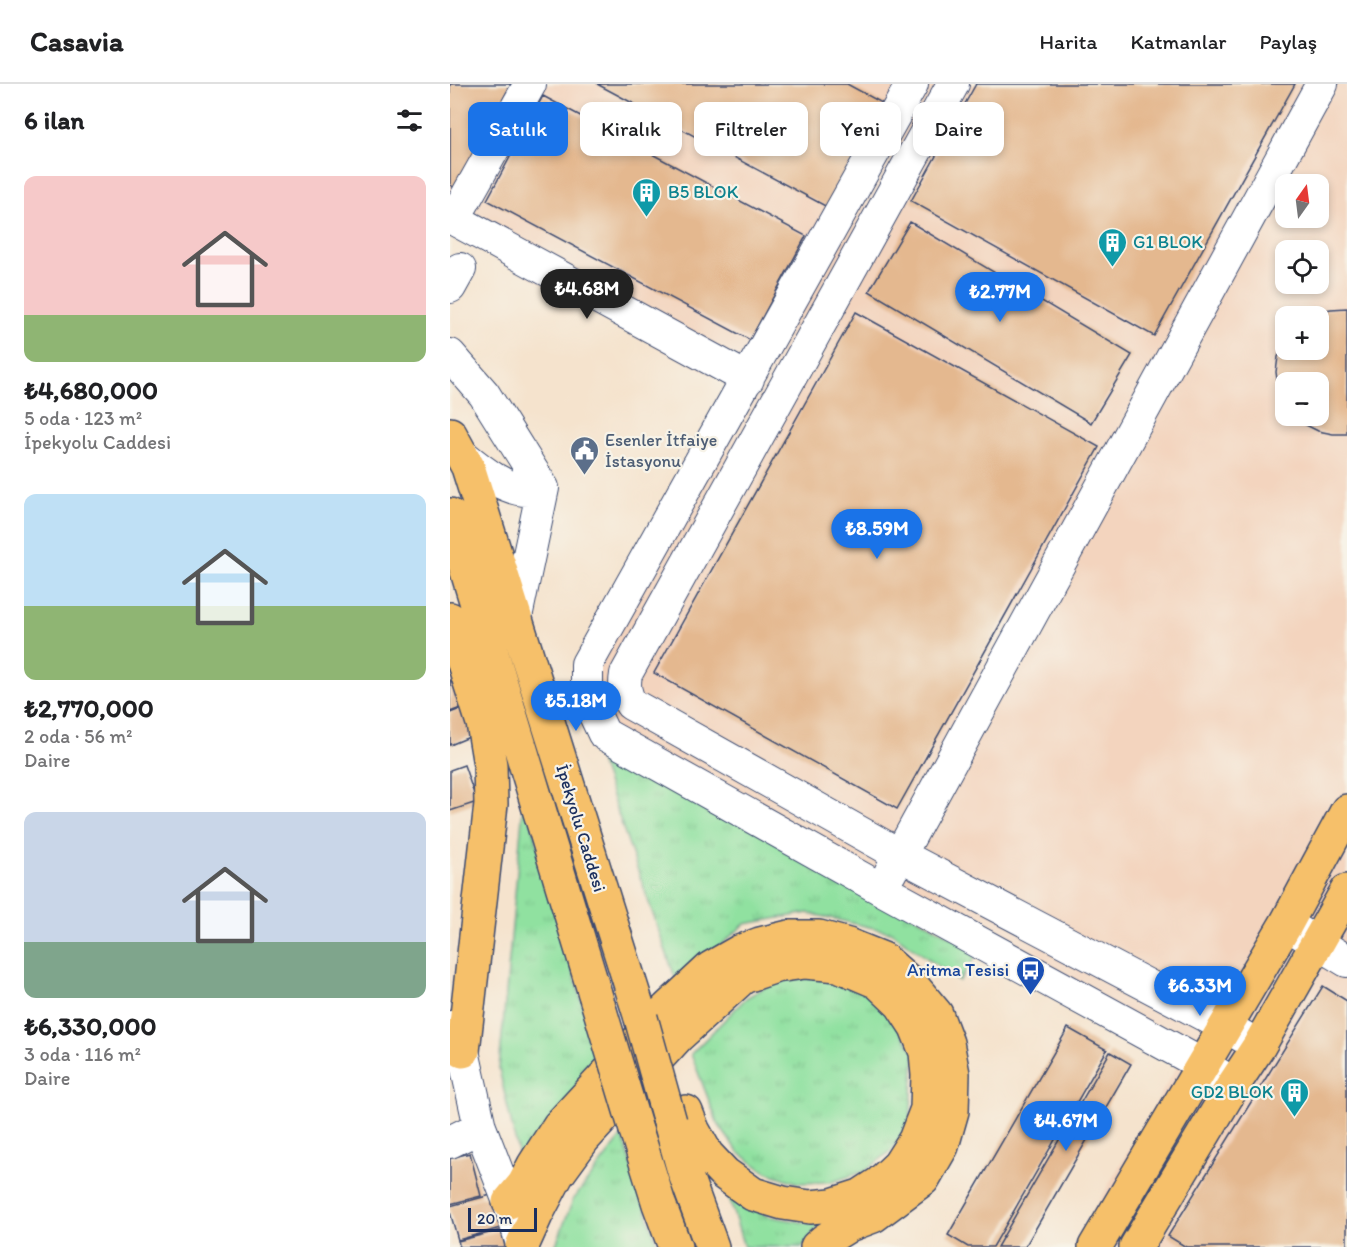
<!DOCTYPE html>
<html lang="tr">
<meta charset="utf-8">
<style>
body{margin:0;font-family:Itim,sans-serif;background:#f2f2f2;color:#202124;height:100vh;display:flex;flex-direction:column;font-size:22px;white-space:nowrap}
*{box-sizing:border-box;margin:0}
p{font-size:20px;color:#757577}
.icon{flex:none;width:33px;height:33px;fill:none;stroke:currentColor;stroke-width:2;stroke-linecap:round;stroke-linejoin:round}
.map{position:relative;flex:1;overflow:hidden}
.drawer{display:flex;flex-direction:column;background:#fff;width:450px}
.drawer>*{flex:none}
.banner{position:absolute;left:18px;top:18px;width:570px;height:54px;display:flex;gap:12px}
.needle{width:39px;rotate:14deg}
.tools{position:absolute;left:825px;top:90px;display:grid;gap:12px}
.tools a{display:grid;place-items:center;width:54px;height:54px;border-radius:12px;background:#fff;box-shadow:0 3px 9px #0003;font-size:30px}
.scale{position:absolute;left:18px;bottom:15px;width:69px;box-sizing:border-box;padding-left:6px;border:3px solid #1b2f5e;border-top:0;font-size:16px;line-height:21px;white-space:nowrap;color:#1b2f5e;-webkit-text-stroke:4px #f7f3e8;paint-order:stroke}
.price{position:absolute;translate:-50% -51px;padding:0 14px;border-radius:21px;background:#1a73e8;color:#fff;font-size:20px;line-height:39px;filter:drop-shadow(0 2px 3px #0008)}
.price::after{content:'';position:absolute;left:50%;top:36px;width:18px;height:14px;margin-left:-9px;background:inherit;clip-path:polygon(0 0,100% 0,50% 100%)}
.price.selected{background:#222;color:#fff}
ul{padding:0;list-style:none}
li{display:grid;align-content:center;gap:12px;height:318px;padding:0 24px}
li span{display:grid;place-items:center;height:186px;border-radius:12px;color:#555}
li>.icon{margin-inline-start:auto}
span .icon{width:108px;height:108px;fill:#fffc;stroke-width:1}
li b{font-size:26px}
h2{display:flex;justify-content:space-between;align-items:center;height:72px;padding:0 24px;font-size:26px}
.pill{padding:0 21px;border-radius:12px;background:#fff;box-shadow:0 3px 9px #0003;font-size:21px;line-height:54px}
.pill.selected{background:#1a73e8;color:#fff}
header{display:flex;align-items:center;gap:36px;box-sizing:border-box;height:84px;padding:0 30px;background:#fff;border-bottom:2px solid #e0e0e0}
header strong{font-size:28px}
nav{display:flex;gap:33px;margin-inline-start:auto;font-size:21px}
main{display:flex;flex:1;min-height:0}
.map>svg:first-child{display:block}
.built{fill:#f3d4be;fill-rule:evenodd}
.grass{fill:url(#grass-tufts);stroke:#56887f;stroke-width:1.5}
.building{fill:#e4b88f}
.lines{fill:none;stroke-linecap:round;stroke-linejoin:round}
.minor-casing{stroke:#3c4a6f;stroke-width:34}
.major-casing{stroke:#3c4a6f;stroke-width:36}
.highway-casing{stroke:#3c4a6f;stroke-width:36}
.minor{stroke:#fff;stroke-width:32}
.major{stroke:#f6c06b;stroke-width:33}
.highway{stroke:#f6c06b;stroke-width:33}
.highway-bridge-casing{stroke:#3c4a6f;stroke-width:36;stroke-linecap:butt}
.highway-bridge{stroke:#f6c06b;stroke-width:33}
.labels{text-anchor:middle;stroke-width:4.5;stroke-linejoin:round;paint-order:stroke}
.culture-label{font-size:18px;fill:#0d838f;stroke:#f7f3e8;text-anchor:start}
.service-label{font-size:18px;fill:#4e5e75;stroke:#f7f3e8;text-anchor:start}
.street-label{font-size:18px;fill:#1b2f5e;stroke:#f7f3e8}
.transit-label{font-size:18px;fill:#164399;stroke:#f7f3e8;text-anchor:end}
</style>
<header>
<strong>Casavia</strong>
<nav><a>Harita</a><a>Katmanlar</a><a>Paylaş</a></nav>
</header>
<main>
<section class="drawer">
<h2>6 ilan<svg class="icon" aria-label="filters" viewBox="0 0 24 24"><path d="M4 7h16M4 17h16"/><circle cx="9" cy="7" r="2"/><circle cx="15" cy="17" r="2"/></svg></h2>
<ul>
<li><span style="background:linear-gradient(#f6c9c9 75%,#8fb573 0)"><svg class="icon" aria-label="home" viewBox="0 0 24 24"><path d="M3 11l9-7 9 7M6 9v11h12V9"/></svg></span><div><b>₺4,680,000</b><p>5 oda · 123 m²</p><p>İpekyolu Caddesi</p></div></li>
<li><span style="background:linear-gradient(#bfe0f5 60%,#8fb573 0)"><svg class="icon" aria-label="home" viewBox="0 0 24 24"><path d="M3 11l9-7 9 7M6 9v11h12V9"/></svg></span><div><b>₺2,770,000</b><p>2 oda · 56 m²</p><p>Daire</p></div></li>
<li><span style="background:linear-gradient(#c9d6e8 70%,#7fa58c 0)"><svg class="icon" aria-label="home" viewBox="0 0 24 24"><path d="M3 11l9-7 9 7M6 9v11h12V9"/></svg></span><div><b>₺6,330,000</b><p>3 oda · 116 m²</p><p>Daire</p></div></li>
</ul>
</section>
<div class="map">
<svg width="897" height="1163" viewBox="0 0 897 1163">
<defs>
<pattern id="grass-tufts" width="24" height="20" patternUnits="userSpaceOnUse" patternTransform="scale(1.5)"><rect width="24" height="20" fill="#90e1a0"/><path d="M3 7l-1-3M5 7V3M7 7l1-3M15 17l-1-3M17 17v-4M19 17l1-3" fill="none" stroke="#7cc18c"/></pattern>
</defs>
<rect width="100%" height="100%" fill="#f7f3e8"/>
<filter id="ink" filterUnits="userSpaceOnUse"><feTurbulence type="fractalNoise" baseFrequency=".0167" numOctaves="2"/><feDisplacementMap in="SourceGraphic" scale="12" xChannelSelector="R" yChannelSelector="G"/><feConvolveMatrix kernelMatrix="1 2 1 2 8 2 1 2 1" color-interpolation-filters="sRGB"/></filter>
<filter id="wash" filterUnits="userSpaceOnUse"><feTurbulence type="fractalNoise" baseFrequency=".008" numOctaves="4" result="noise"/><feDisplacementMap in="SourceGraphic" scale="24" xChannelSelector="R" yChannelSelector="G"/><feGaussianBlur stdDeviation="1.35" result="paint"/><feColorMatrix in="noise" values="0 0 0 0 0 0 0 0 0 0 0 0 0 0 0 0 0 1.4 0 .05"/><feComposite in="paint" operator="in"/></filter>
<g filter="url(#wash)">
<rect width="100%" height="100%" fill="#f5e3cd"/>
<path class="built" d="M0,0h897v1163h-274l106,-184 -587,-324 -19,-74 158,-279 -281,-152zM836,100h32v34h-32zM836,166h32v34h-32zM836,232h32v34h-32zM836,298h32v34h-32z"/>
<path class="grass" d="M142,655l387,213 -20,29 -68,-49 -83,-19 -63,11 -68,59z
M74,712l74,264 -77,106 -22,-97z
M361,890l35,5 31,16 38,58 -5,68 -18,29 -27,21 -33,11 -34,1 -32,-11 -28,-20 -20,-28 -27,-70 55,-56 30,-17z
M172,1052l36,111h-103l18,-47z
M277,1108l40,24 52,9 -17,22h-58z"/>
<g id="blocks">
<path class="building" d="M0,0h61l-56,104 -5,-3z
M147,0h250l37,20 -55,104z
M526,0h319l-141,252 -243,-135z
M93,12l263,140 -56,104 -263,-140z
M460,138l222,133 -41,68 -222,-132z
M897,224v126h-14l-15,-3 -14,-7 -10,-8h24v-34h-32l-1,23 -7,-18 -2,-15 2,-15 8,-18v11h32v-34h-9l7,-4 15,-3z
M406,228l243,135 -202,362 -243,-136z
M3,596l10,27 -13,5v-31z
M13,624l11,27 -24,10v-32z
M14,681l13,37 -27,9v-41z
M873,902l24,15v246h-161l-18,-11z
M618,944l39,22 -114,197h-25l-20,-12z
M660,968l21,12 -106,183h-28z
M20,1069l11,43 -31,8v-46z
M41,1111l9,33 -42,12 -8,-28v-6z
M51,1146l4,17h-45l-2,-6z"/>
</g>
</g>
<g filter="url(#ink)">
<use href="#blocks" fill-opacity="0" stroke="#3c4a6f" stroke-width="1.5"/>
<g class="lines">
<defs>
<path id="minor" d="M462,0l-325,580v34l17,36 277,155 322,176 31,19
M503,0l-327,590c-2,12 -1,19 5,30l269,151 325,171 34,20
M0,133l298,162
M4,135l76,-135
M0,203l10,-18
M0,271l34,39 59,94
M11,370c17,14 44,37 68,36 4,0 10,-2 14,-2l-27,129
M440,789l432,-789
M836,840l61,37
M0,943l13,24 17,76 29,75 14,45
M0,1058l30,-15"/>
<path id="major" d="M645,1163l191,-323 61,-113
M686,1163l98,-163 25,-38 88,-155"/>
<path id="highway" d="M0,350l18,33 173,551
M0,431l145,479
M0,535l33,104 7,42 1,39 -28,247
M220,1038l14,49 28,76
M186,1046l23,74 16,43
M59,1118l15,-18 10,-19 25,-39 109,-118 43,-40 28,-16 21,-8 29,-7h30l29,8 35,14 27,24 26,31 11,29 6,31 -1,37 -10,35 -19,33 -50,37 -24,9 -24,15 -8,7
M72,1162l14,-31 21,-40 27,-37 93,-101 66,-60 33,-11 29,-4 33,3 40,17 23,22 15,23 10,25 2,23 -1,34 -12,31 -16,25 -19,18 -20,13 -28,9 -22,2 -27,-4 -30,-9 -28,-20 -18,-19 -14,-25 -7,-18"/>
</defs>
<use href="#minor" class="minor-casing"/>
<use href="#major" class="major-casing"/>
<use href="#highway" class="highway-casing"/>
<use href="#minor" class="minor"/>
<use href="#major" class="major"/>
<use href="#highway" class="highway"/>
<defs>
<path id="highway-bridge" d="M145,910l41,136
M191,934l29,104"/>
</defs>
<use href="#highway-bridge" class="highway-bridge-casing"/>
<use href="#highway-bridge" class="highway-bridge"/>
</g>
</g>
<defs>
<symbol id="building-pin" viewBox="-11 -11 22 30"><path d="M0 17L-7.5 6A9.5 9.5 0 1 1 7.5 6Z" fill="#0f9aa8" stroke="#f7f3e8"/><path d="M-4-6H4V6H1V3H-1V6H-4ZM-2.5-4.3h1.7v1.8h-1.7ZM.8-4.3h1.7v1.8H.8ZM-2.5-1h1.7V.8h-1.7ZM.8-1h1.7V.8H.8Z" fill="#fff"/></symbol>
<symbol id="civic-pin" viewBox="-11 -11 22 30"><path d="M0 17L-7.5 6A9.5 9.5 0 1 1 7.5 6Z" fill="#5c6f8a" stroke="#f7f3e8"/><path d="M-.6-6.5H3V-4.5H.6V-3L4-1V1h2V6H-6V1h2V-1L-.6-3ZM-1.2 2.5V6h2.4V2.5Z" fill="#fff"/></symbol>
<symbol id="bus-pin" viewBox="-11 -11 22 30"><path d="M0 17L-7.5 6A9.5 9.5 0 1 1 7.5 6Z" fill="#1a4fb4" stroke="#f7f3e8"/><path d="M-5-6H5V4H4V6H2V4H-2V6H-4V4H-5ZM-3.5-4V0h7V-4ZM-3.5 1.2v1.5H-2V1.2ZM2 1.2v1.5H3.5V1.2Z" fill="#fff"/></symbol>
</defs>
<g fill-rule="evenodd">
<use href="#building-pin" x="180" y="92" width="33" height="45"/>
<use href="#building-pin" x="646" y="142" width="33" height="45"/>
<use href="#civic-pin" x="118" y="350" width="33" height="45"/>
<use href="#bus-pin" x="564" y="870" width="33" height="45"/>
<use href="#building-pin" x="828" y="992" width="33" height="45"/>
</g>
<g class="labels">
<g class="culture-label">
<text x="218" y="114">B5 BLOK</text>
<text x="683" y="164">G1 BLOK</text>
<text x="823" y="1014" text-anchor="end">GD2 BLOK</text>
</g>
<g class="service-label">
<text x="155" y="362">Esenler İtfaiye<tspan x="155" dy="21">İstasyonu</tspan></text>
</g>
<g class="street-label">
<text transform="translate(131 744) rotate(73)" y="6">İpekyolu Caddesi</text>
</g>
<g class="transit-label">
<text x="559" y="892">Aritma Tesisi</text>
</g>
</g>
</svg>
<div class="tools">
<a><svg class="needle" viewBox="-14 -14 28 28"><path d="M0-13l5 13h-10z" fill="#e53935"/><path d="M0 13l5-13h-10z" fill="#757577"/></svg></a>
<a><svg class="icon" aria-label="locate" viewBox="0 0 24 24"><circle cx="12" cy="12" r="6"/><path d="M12 2v4M12 18v4M2 12h4M18 12h4"/></svg></a>
<a>+</a>
<a>−</a>
</div>
<div class="scale">20 m</div>
<b class="price selected" style="left:137px;top:236px">₺4.68M</b>
<b class="price" style="left:550px;top:239px">₺2.77M</b>
<b class="price" style="left:427px;top:476px">₺8.59M</b>
<b class="price" style="left:126px;top:648px">₺5.18M</b>
<b class="price" style="left:750px;top:933px">₺6.33M</b>
<b class="price" style="left:616px;top:1068px">₺4.67M</b>
<div class="banner">
<a class="pill selected">Satılık</a>
<a class="pill">Kiralık</a>
<a class="pill">Filtreler</a>
<a class="pill">Yeni</a>
<a class="pill">Daire</a>
</div>
</div>
</main>
